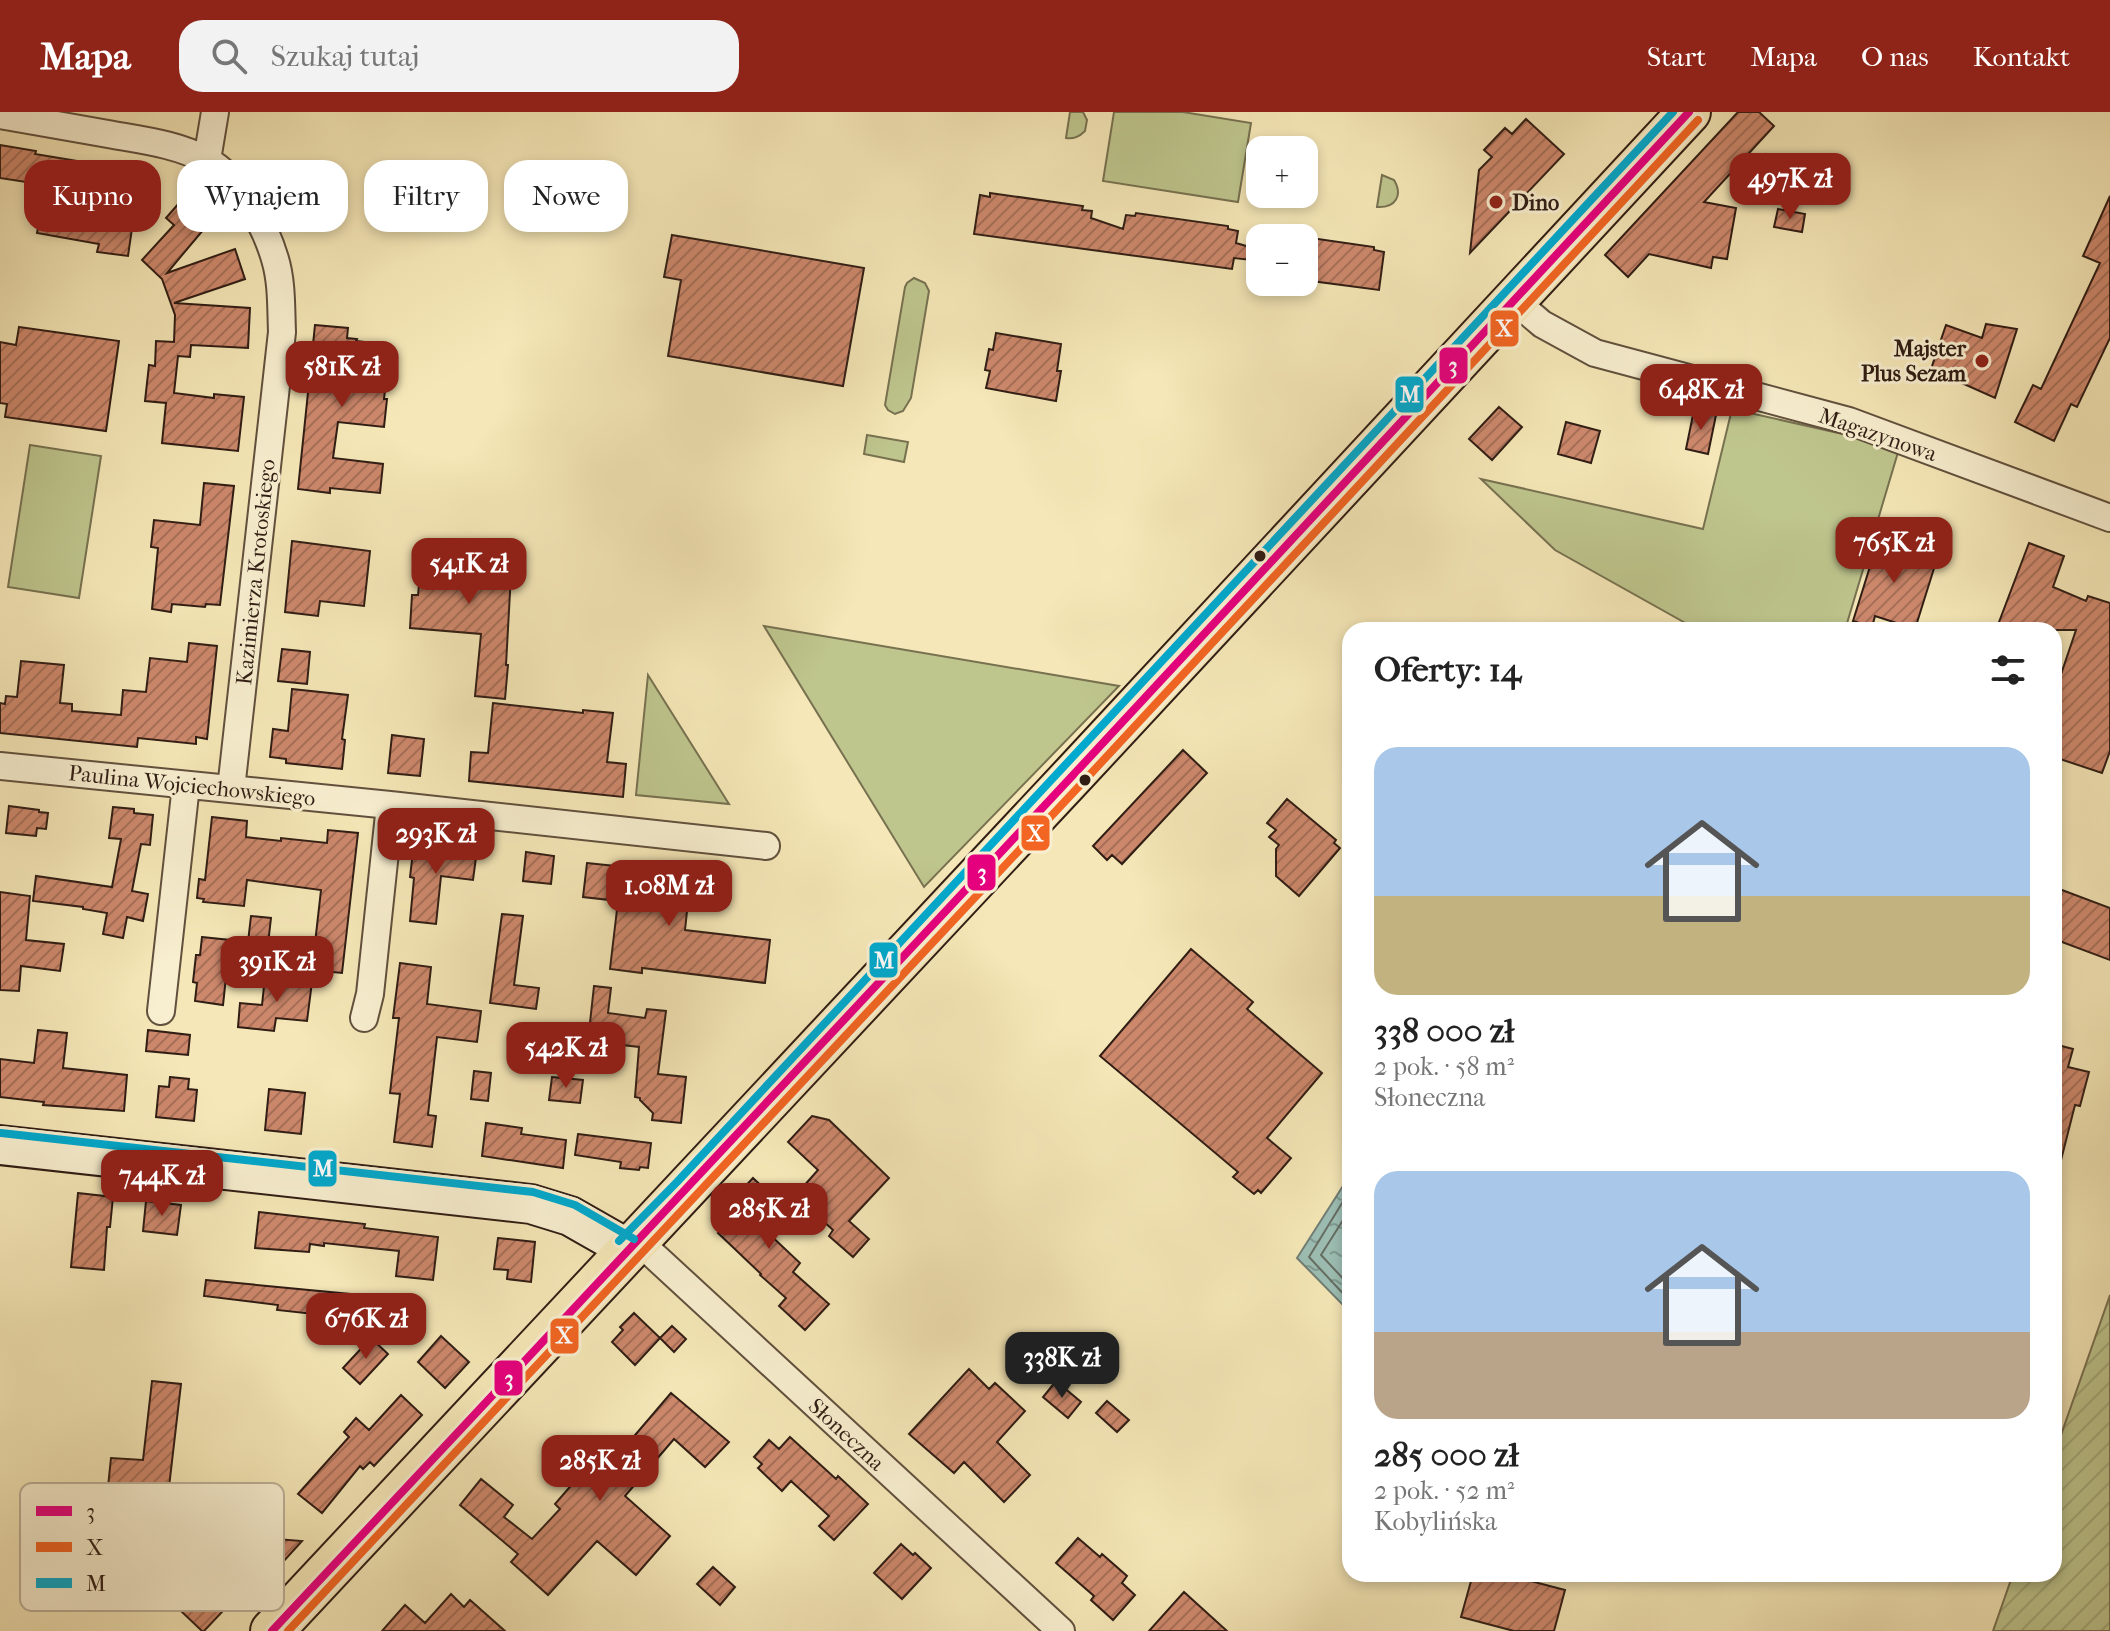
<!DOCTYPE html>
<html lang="pl">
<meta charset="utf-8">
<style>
body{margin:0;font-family:"IM FELL French Canon",serif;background:#f2f2f2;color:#222;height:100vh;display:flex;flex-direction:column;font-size:30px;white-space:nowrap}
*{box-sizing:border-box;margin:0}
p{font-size:26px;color:#767676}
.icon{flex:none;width:44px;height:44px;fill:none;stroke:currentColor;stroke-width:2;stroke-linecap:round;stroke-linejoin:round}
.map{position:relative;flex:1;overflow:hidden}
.drawer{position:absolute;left:1342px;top:510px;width:720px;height:960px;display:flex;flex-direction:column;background:#fff;border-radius:24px;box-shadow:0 4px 12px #0003}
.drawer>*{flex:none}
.hud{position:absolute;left:24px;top:48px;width:760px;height:72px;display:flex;gap:16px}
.controls{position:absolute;left:1246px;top:24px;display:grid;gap:16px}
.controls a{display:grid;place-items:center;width:72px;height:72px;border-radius:16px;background:#fff;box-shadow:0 4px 12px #0003;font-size:40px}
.price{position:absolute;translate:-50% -68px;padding:0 18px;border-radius:16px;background:#8f2418;color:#fff;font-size:26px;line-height:52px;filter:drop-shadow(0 2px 4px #0008)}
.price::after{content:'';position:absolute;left:50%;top:48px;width:24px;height:18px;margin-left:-12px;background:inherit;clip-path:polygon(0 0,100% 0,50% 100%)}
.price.selected{background:#222;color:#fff}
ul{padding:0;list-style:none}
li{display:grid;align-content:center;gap:16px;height:424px;padding:0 32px}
li span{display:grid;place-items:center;height:248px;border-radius:24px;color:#555}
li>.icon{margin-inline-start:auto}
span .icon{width:144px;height:144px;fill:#fffc;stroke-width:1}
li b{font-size:34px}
h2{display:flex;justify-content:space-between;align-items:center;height:96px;padding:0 32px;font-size:34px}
.chip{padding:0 28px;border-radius:24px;background:#fff;box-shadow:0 4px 12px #0003;font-size:28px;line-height:72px}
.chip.selected{background:#8f2418;color:#fff}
header{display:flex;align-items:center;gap:48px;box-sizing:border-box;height:112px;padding:0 40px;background:#8f2418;color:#fff}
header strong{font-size:38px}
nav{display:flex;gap:44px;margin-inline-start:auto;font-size:28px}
.search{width:560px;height:72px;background:#f2f2f2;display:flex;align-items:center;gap:20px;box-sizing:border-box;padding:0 28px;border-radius:24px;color:#767676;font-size:30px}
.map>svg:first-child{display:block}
.green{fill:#bec58d;stroke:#777150;stroke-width:2}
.garden{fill:url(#garden-furrows);stroke:#777150;stroke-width:2}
.water{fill:url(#water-ripples);stroke:#717e75;stroke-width:2}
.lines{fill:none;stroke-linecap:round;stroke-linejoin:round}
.shore{stroke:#666e64;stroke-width:2}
.building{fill:url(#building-hatch);stroke:#301d14;stroke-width:2}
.street-casing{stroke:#61503d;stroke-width:30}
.secondary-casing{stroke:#301d14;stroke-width:42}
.primary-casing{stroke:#301d14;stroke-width:46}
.street{stroke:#f8efd0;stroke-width:26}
.secondary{stroke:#f8efd0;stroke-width:38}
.primary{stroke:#f5e7b7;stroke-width:42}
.bus-1-casing{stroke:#f8efd0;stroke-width:14}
.bus-2-casing{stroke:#f8efd0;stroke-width:14}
.bus-3-casing{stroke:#f8efd0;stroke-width:14}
.bus-1{stroke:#e5007d;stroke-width:8}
.bus-2{stroke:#f26522;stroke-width:8}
.bus-3{stroke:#00a9ce;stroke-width:8}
.poi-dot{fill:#8f2418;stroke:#f8efd0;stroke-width:3}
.bus-dot{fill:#301d14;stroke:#f8efd0;stroke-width:3}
.labels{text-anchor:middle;stroke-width:6;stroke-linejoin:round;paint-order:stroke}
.poi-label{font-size:22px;font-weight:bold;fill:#301d14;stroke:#f8efd0;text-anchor:start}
.street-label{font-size:22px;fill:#301d14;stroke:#f8efd0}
.key{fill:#f8efd0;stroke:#bcb098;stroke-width:2}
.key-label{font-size:22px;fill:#301d14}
.line-badge{stroke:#f8efd0;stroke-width:3}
.badge-label{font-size:22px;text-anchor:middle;font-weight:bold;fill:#fff}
</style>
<header>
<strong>Mapa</strong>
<div class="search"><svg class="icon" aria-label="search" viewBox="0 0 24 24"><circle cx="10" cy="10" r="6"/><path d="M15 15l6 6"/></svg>Szukaj tutaj</div>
<nav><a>Start</a><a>Mapa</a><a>O nas</a><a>Kontakt</a></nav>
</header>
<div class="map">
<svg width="2110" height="1519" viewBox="0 0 2110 1519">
<defs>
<pattern id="garden-furrows" width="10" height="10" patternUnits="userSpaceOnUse" patternTransform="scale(2)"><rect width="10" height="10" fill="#bec58d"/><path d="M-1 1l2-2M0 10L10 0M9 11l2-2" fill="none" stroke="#a4a979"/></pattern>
<pattern id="water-ripples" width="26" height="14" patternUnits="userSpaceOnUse" patternTransform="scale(2)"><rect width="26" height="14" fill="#9dbfb5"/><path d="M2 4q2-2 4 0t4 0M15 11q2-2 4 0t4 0" fill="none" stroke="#809b92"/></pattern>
<pattern id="building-hatch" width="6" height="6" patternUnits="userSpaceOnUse" patternTransform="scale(2)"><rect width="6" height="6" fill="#cd886c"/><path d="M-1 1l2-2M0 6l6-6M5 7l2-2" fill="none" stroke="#a76f58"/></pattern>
</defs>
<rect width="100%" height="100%" fill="#f5e7b7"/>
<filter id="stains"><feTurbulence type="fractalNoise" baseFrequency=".0025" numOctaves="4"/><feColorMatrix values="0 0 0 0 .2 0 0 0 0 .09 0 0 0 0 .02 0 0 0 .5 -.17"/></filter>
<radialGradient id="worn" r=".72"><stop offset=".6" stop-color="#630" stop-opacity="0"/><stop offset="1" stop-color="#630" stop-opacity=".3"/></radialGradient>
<path class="green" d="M1070,0h13l4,8 -2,11c-6,6 -11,8 -19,7z
M1114,0h69l68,11 -13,79 -135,-21z
M1382,63l12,5c9,15 2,28 -17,27z
M914,166l11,5 4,8 -18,107 -8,13 -8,3 -7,-4 -3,-5 20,-118 2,-4z
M1732,297l142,32 25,8 -54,181h-147l-143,-80 -74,-71 222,50z
M867,323l41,7 -4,20 -40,-8z
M30,333l71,11 -22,142 -71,-11z
M764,514l355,60 -195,201z
M648,563l81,129 -93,-9z"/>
<path class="garden" d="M2110,1183v336h-117l20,-57h41v-119z"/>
<path class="water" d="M1350,1063v137l-53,-54z"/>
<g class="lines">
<path class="shore" d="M1350,1078l-41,67 41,44
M1350,1097l-29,46 29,31"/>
</g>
<path class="building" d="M1738,0h21l15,14 -70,76 32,6 -9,51 -14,-2 -2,11 -62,-14 -21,23 -23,-22z
M1526,7l38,35 -94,99 9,-83 13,-13 -8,-7 21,-22 7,6z
M0,33l36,6 -1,3 121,20 -5,32 -14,-12 -9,62 -31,-4 2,-8 -62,-11 9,-48 -46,-7z
M1766,42l23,4 -4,25 -23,-4z
M990,81l93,13 -1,4 10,1 -1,7 32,11 3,-14 9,1 1,-3 92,13v3l10,2 -2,12 24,7v11l-26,-3 -2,11 -258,-35 6,-39 10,2z
M187,82l27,23 -47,56 68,-24 10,30 -71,24 76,5 -2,40 -57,-3 -1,12 -12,-1 -4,37 40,5v-4l30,3 -6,54 -76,-8 4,-40 -21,-2 4,-36 6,1 1,-25 18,1 1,-27 -13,-36 -20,-19 32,-35 -8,-7z
M2110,84v142l-33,69 -6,-3 -17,37 -39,-19 18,-37 8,4 59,-126 -17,-7z
M1778,97l27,5 -3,18 -28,-5z
M672,123l192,33 -21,118 -175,-30 13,-76 -17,-3z
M1304,125l70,10v3l10,2 -5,38 -75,-10z
M1986,212l31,5 -22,69 -31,-14 -34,-12 16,-47 36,13z
M315,213l33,3 -1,10 10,1 -1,2 34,4 -6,54h3l-3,28 -46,-5 -5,36 50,6 -3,29 -50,-5v5l-32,-4z
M19,215l100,14 -13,90 -101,-14 2,-13 -7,-1v-61l16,3z
M996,221l65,11 -4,27h4l-5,30 -70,-13 4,-17 -5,-1 4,-21 4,1z
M1499,295l23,20 -30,33 -23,-21z
M1694,298l22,5 -8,39 -22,-5z
M1566,310l34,9 -9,32 -33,-9z
M204,371l30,3 -14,119 -14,-1 -1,3 -33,-3 -1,8 -19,-3 6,-61 -7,-1 3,-27 46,5z
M1882,416l19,6 -5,16 40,12 -21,67 -40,-13 -3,11 -19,-6z
M292,429l78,10 -6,55 -44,-5 -2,15 -33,-4z
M2029,431l35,13 -11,31 33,14 2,-5 22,7v148l-8,22 -48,-16v-62l22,-65h-80z
M423,434l91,9 -3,19 -5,91h2l-3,34 -30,-3 6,-62 -71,-6 2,-33h6z
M189,531l28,3 -10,93 -11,-2v7l-58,-6 -1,9 -137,-14v-30l5,1 1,-8 11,1 4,-36 43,4 -4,38 12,1v7l49,4 2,-25 23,2 4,-34 37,4z
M282,537l28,3 -3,32 -29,-3z
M292,577l56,6 -6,44 3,1 -3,29 -56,-6v-4l-16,-2 3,-28 15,2z
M493,591l90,10v-3l30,3 -6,49 19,2 -3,33 -154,-16 2,-29 17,1z
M392,623l32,4 -4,37 -32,-3z
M1183,638l24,23 -85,91 -10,-9 -5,5 -14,-14z
M1287,687l49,41 -2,3 6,5 -41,48 -23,-20v-27l3,-4 -10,-8 7,-7 -9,-7z
M9,694l30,4v2l9,1 -2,16 -9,-1 -1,8 -30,-3z
M113,695l21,2v4l19,2 -3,30 -9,-1 -9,47 16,3 -5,27 -16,-4 -4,21 -20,-4 4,-21 -24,-4v-2l-50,-6 3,-25 76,11 9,-48 -12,-1z
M212,705l35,4 -1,16 35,4v-3l46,5 1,-13 30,3 -16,140 -30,-3 9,-80 -74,-10 -3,26 -41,-4 1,-3 -7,-1 2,-19 6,1z
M414,731l63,7 -4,30 -32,-4 -5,48 -26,-3 4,-43 -4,-1z
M526,740l28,4 -3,28 -28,-3z
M587,751l104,11 -6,56 85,10 -5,43 -123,-15v5l-32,-4 8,-68 -35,-4z
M2054,775l56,21v52l-56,-21z
M0,780l30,4 -4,44 38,4 -4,27 -39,-5 -2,25 -19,-1z
M502,802l21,2 -9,69 25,3 -3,21 -46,-6z
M251,804l20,2 -3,26 -20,-2z
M202,825l28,3 -7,65 -28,-4 2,-18 -4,-1 3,-27h4z
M1191,837l62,53 -6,7 75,64 -55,65 24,20 -30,35 -3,-3 -4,4 -21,-17 5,-5 -138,-116z
M400,851l31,4 -4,37 54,7 -4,31 -40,-5 -9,78 8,1 -4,31 -38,-5 6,-48 -10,-1 9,-75h-6z
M265,865l47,5 -5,39 -31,-3 -2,13 -36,-4 2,-24 22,2z
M594,874l17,2 -3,25 37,5 2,-9 19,2 -8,63 28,3 -5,46 -29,-3 1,-7 -13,-13v-2l-5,-1 4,-50 -51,-6z
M38,918l29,3 -4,35 64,7 -3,36 -81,-6 1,-3 -44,-5v-38l34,4z
M148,918l42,5 -2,20 -42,-4z
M2054,932l19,5 -5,18 21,5 -9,34 -5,-1 -15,59 -6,-1z
M474,959l17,2 -3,28 -17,-2z
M170,965l19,2 -1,10 9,1 -3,31 -38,-4 3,-31 10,1z
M552,965l31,3 -3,23 -31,-3z
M269,977l36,4 -4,41 -36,-4z
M812,1004l17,4 60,58 -40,43 20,18 -16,18 -24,-21 4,-6 -38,-34 23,-26 -30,-28z
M486,1011l36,5 -1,6 45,6 -3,28 -81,-12z
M578,1022l73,9 -3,25 -8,-1 -1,3 -19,-2 1,-6 -46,-7z
M753,1066l30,28 -18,19 5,4 -3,3 33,31 -7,9 36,32 -24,26 -26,-24 7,-8 -26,-23 1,-1 -43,-41 7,-6 -9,-9z
M78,1081l35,4 -3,30h-3l-3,43 -33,-3z
M146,1089l35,4 -4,30 -34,-4z
M259,1100l106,12 -1,4 74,9 -5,43 -37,-4 3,-25 -75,-8v3l-14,-2 -1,8 -54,-4z
M498,1126l37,4 -4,40 -24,-3 1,-9 -14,-1z
M206,1168l165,16 -3,24 -91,-10 1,-5 -74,-9z
M634,1201l26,25 -25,27 -23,-23 11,-12 -3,-3z
M672,1214l14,13 -12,13 -14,-14z
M441,1224l28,26 -24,26 -27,-26z
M371,1226l17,16 -28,30 -17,-16z
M969,1257l20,20 6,-6 30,28 -28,31 33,33 -26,27 -40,-40 -10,11 -45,-39z
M152,1269l29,3 -15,129 33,4 -6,55 -78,-9 6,-74 -13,-2 3,-29 32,2z
M1056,1269l25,21 -13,16 -25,-21z
M671,1281l58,49 -24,25 -31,-28 -49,57 45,40 -34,39 -39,-34 -49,54 -37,-33 7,-8 -58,-49 21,-26 32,26 -9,12 28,22 28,-30 -5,-5 40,-46 12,10z
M401,1283l21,20 -48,51 -4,-4 -7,7 -3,-3 -38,47 -24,-19 51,-57 -5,-5 12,-14 13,12z
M1107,1289l22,19 -12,12 -21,-19z
M790,1325l46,42 2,-3 30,28 -34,36 -15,-14 10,-10 -38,-35 -9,10 -24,-23 4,-4 -8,-7 15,-17 10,9z
M250,1425l52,4 -19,21 -3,-2 -17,18 -5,-4 -54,57h-2l-20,-19 36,-38h-4z
M1078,1426l22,19 2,-3 25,22 -5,7 13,12 -22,25 -22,-20 3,-4 -38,-33z
M901,1432l12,11 2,-2 16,15 -29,31 -28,-26z
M713,1455l22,20 -15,18 -23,-21z
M1473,1462h43l-1,3 50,13 -11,41h-40l-53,-14z
M1184,1480l43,39h-78z
M451,1482l13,13 6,-7 35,31h-123l23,-26 20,18z"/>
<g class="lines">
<defs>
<path id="street" d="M0,3c36,6 72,13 108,19 33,6 70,10 100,27 32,18 57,64 67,98 7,23 6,49 7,73l-51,457
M207,48l8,-48
M1514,188l28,24 53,29 254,68 261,97
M0,654l390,39 376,41
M161,899l25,-226
M364,906l6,-24 20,-189
M628,1137l20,1 413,381"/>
<path id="secondary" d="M0,1033l531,59 39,12 58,33"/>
<path id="primary" d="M272,1519l803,-858 614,-661"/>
</defs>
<use href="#street" class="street-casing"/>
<use href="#secondary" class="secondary-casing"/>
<use href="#primary" class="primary-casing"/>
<use href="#street" class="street"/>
<use href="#secondary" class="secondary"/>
<use href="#primary" class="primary"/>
<defs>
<path id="bus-1" d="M272,1519l803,-858 614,-661"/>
<path id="bus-2" d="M288,1519l796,-850 614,-661"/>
<path id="bus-3" d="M1,1021l532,59 42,13 59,34
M619,1129l58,-59 996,-1070"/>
</defs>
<use href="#bus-1" class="bus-1-casing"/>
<use href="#bus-2" class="bus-2-casing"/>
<use href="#bus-3" class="bus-3-casing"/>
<use href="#bus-1" class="bus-1"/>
<use href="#bus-2" class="bus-2"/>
<use href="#bus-3" class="bus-3"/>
</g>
<g class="poi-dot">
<circle cx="1496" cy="90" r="8"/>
<circle cx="1982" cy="249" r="8"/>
</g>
<g class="bus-dot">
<circle cx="1260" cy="444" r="7"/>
<circle cx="1085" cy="668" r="7"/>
</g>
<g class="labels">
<g class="poi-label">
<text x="1512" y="98">Dino</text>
<text x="1966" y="244" text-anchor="end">Majster<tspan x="1966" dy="25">Plus Sezam</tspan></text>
</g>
<g class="street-label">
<text transform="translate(1878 322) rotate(19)" y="8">Magazynowa</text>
<text transform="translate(255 460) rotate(-84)" y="8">Kazimierza Krotoskiego</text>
<text transform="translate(192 673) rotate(6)" y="8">Paulina Wojciechowskiego</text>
<text transform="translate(847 1322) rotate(43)" y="8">Słoneczna</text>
</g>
</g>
<rect x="20" y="1371" width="264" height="128" rx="12" class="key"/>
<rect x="36" y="1394" width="36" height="10" fill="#e5007d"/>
<rect x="36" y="1430" width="36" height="10" fill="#f26522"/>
<rect x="36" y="1466" width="36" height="10" fill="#00a9ce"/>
<g class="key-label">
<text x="86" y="1407">3</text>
<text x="86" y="1443">X</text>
<text x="86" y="1479">M</text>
</g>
<g class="line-badge">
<rect x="1489" y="197" width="31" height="39" rx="8" fill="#f26522"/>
<rect x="1438" y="234" width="31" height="39" rx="8" fill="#e5007d"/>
<rect x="1394" y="263" width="31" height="39" rx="8" fill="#00a9ce"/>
<rect x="1020" y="702" width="31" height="38" rx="8" fill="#f26522"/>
<rect x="966" y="741" width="31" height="39" rx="8" fill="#e5007d"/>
<rect x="868" y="829" width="31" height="38" rx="8" fill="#00a9ce"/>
<rect x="307" y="1037" width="31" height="39" rx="8" fill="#00a9ce"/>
<rect x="549" y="1205" width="31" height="38" rx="8" fill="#f26522"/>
<rect x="493" y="1247" width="31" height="38" rx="8" fill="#e5007d"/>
</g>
<g class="badge-label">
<text x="1504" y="224">X</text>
<text x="1453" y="261">3</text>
<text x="1410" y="290">M</text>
<text x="1035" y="729">X</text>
<text x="982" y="768">3</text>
<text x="884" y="856">M</text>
<text x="323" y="1064">M</text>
<text x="564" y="1231">X</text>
<text x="509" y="1274">3</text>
</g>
<rect width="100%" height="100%" filter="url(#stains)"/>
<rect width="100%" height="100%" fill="url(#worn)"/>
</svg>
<div class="controls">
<a>+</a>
<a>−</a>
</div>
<b class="price" style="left:1790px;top:109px">497K zł</b>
<b class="price" style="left:342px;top:297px">581K zł</b>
<b class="price" style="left:1701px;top:320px">648K zł</b>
<b class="price" style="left:1894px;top:473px">765K zł</b>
<b class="price" style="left:469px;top:494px">541K zł</b>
<b class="price" style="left:436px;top:764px">293K zł</b>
<b class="price" style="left:669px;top:816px">1.08M zł</b>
<b class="price" style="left:277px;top:892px">391K zł</b>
<b class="price" style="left:566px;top:978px">542K zł</b>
<b class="price" style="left:162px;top:1106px">744K zł</b>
<b class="price" style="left:769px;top:1139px">285K zł</b>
<b class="price" style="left:366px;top:1249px">676K zł</b>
<b class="price selected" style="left:1062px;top:1288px">338K zł</b>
<b class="price" style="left:600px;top:1391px">285K zł</b>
<div class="hud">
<a class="chip selected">Kupno</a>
<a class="chip">Wynajem</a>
<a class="chip">Filtry</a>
<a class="chip">Nowe</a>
</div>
<section class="drawer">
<h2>Oferty: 14<svg class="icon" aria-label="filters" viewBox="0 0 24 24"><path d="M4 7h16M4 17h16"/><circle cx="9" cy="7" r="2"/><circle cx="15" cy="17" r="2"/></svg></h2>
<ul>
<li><span style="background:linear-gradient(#a9c7e8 60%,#c2b280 0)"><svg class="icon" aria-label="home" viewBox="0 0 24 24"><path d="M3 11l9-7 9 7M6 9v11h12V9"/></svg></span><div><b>338 000 zł</b><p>2 pok. · 58 m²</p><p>Słoneczna</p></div></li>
<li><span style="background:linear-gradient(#a9c7e8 65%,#b9a48a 0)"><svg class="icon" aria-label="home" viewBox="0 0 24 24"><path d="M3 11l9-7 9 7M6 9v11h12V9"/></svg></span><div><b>285 000 zł</b><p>2 pok. · 52 m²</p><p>Kobylińska</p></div></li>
</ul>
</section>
</div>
